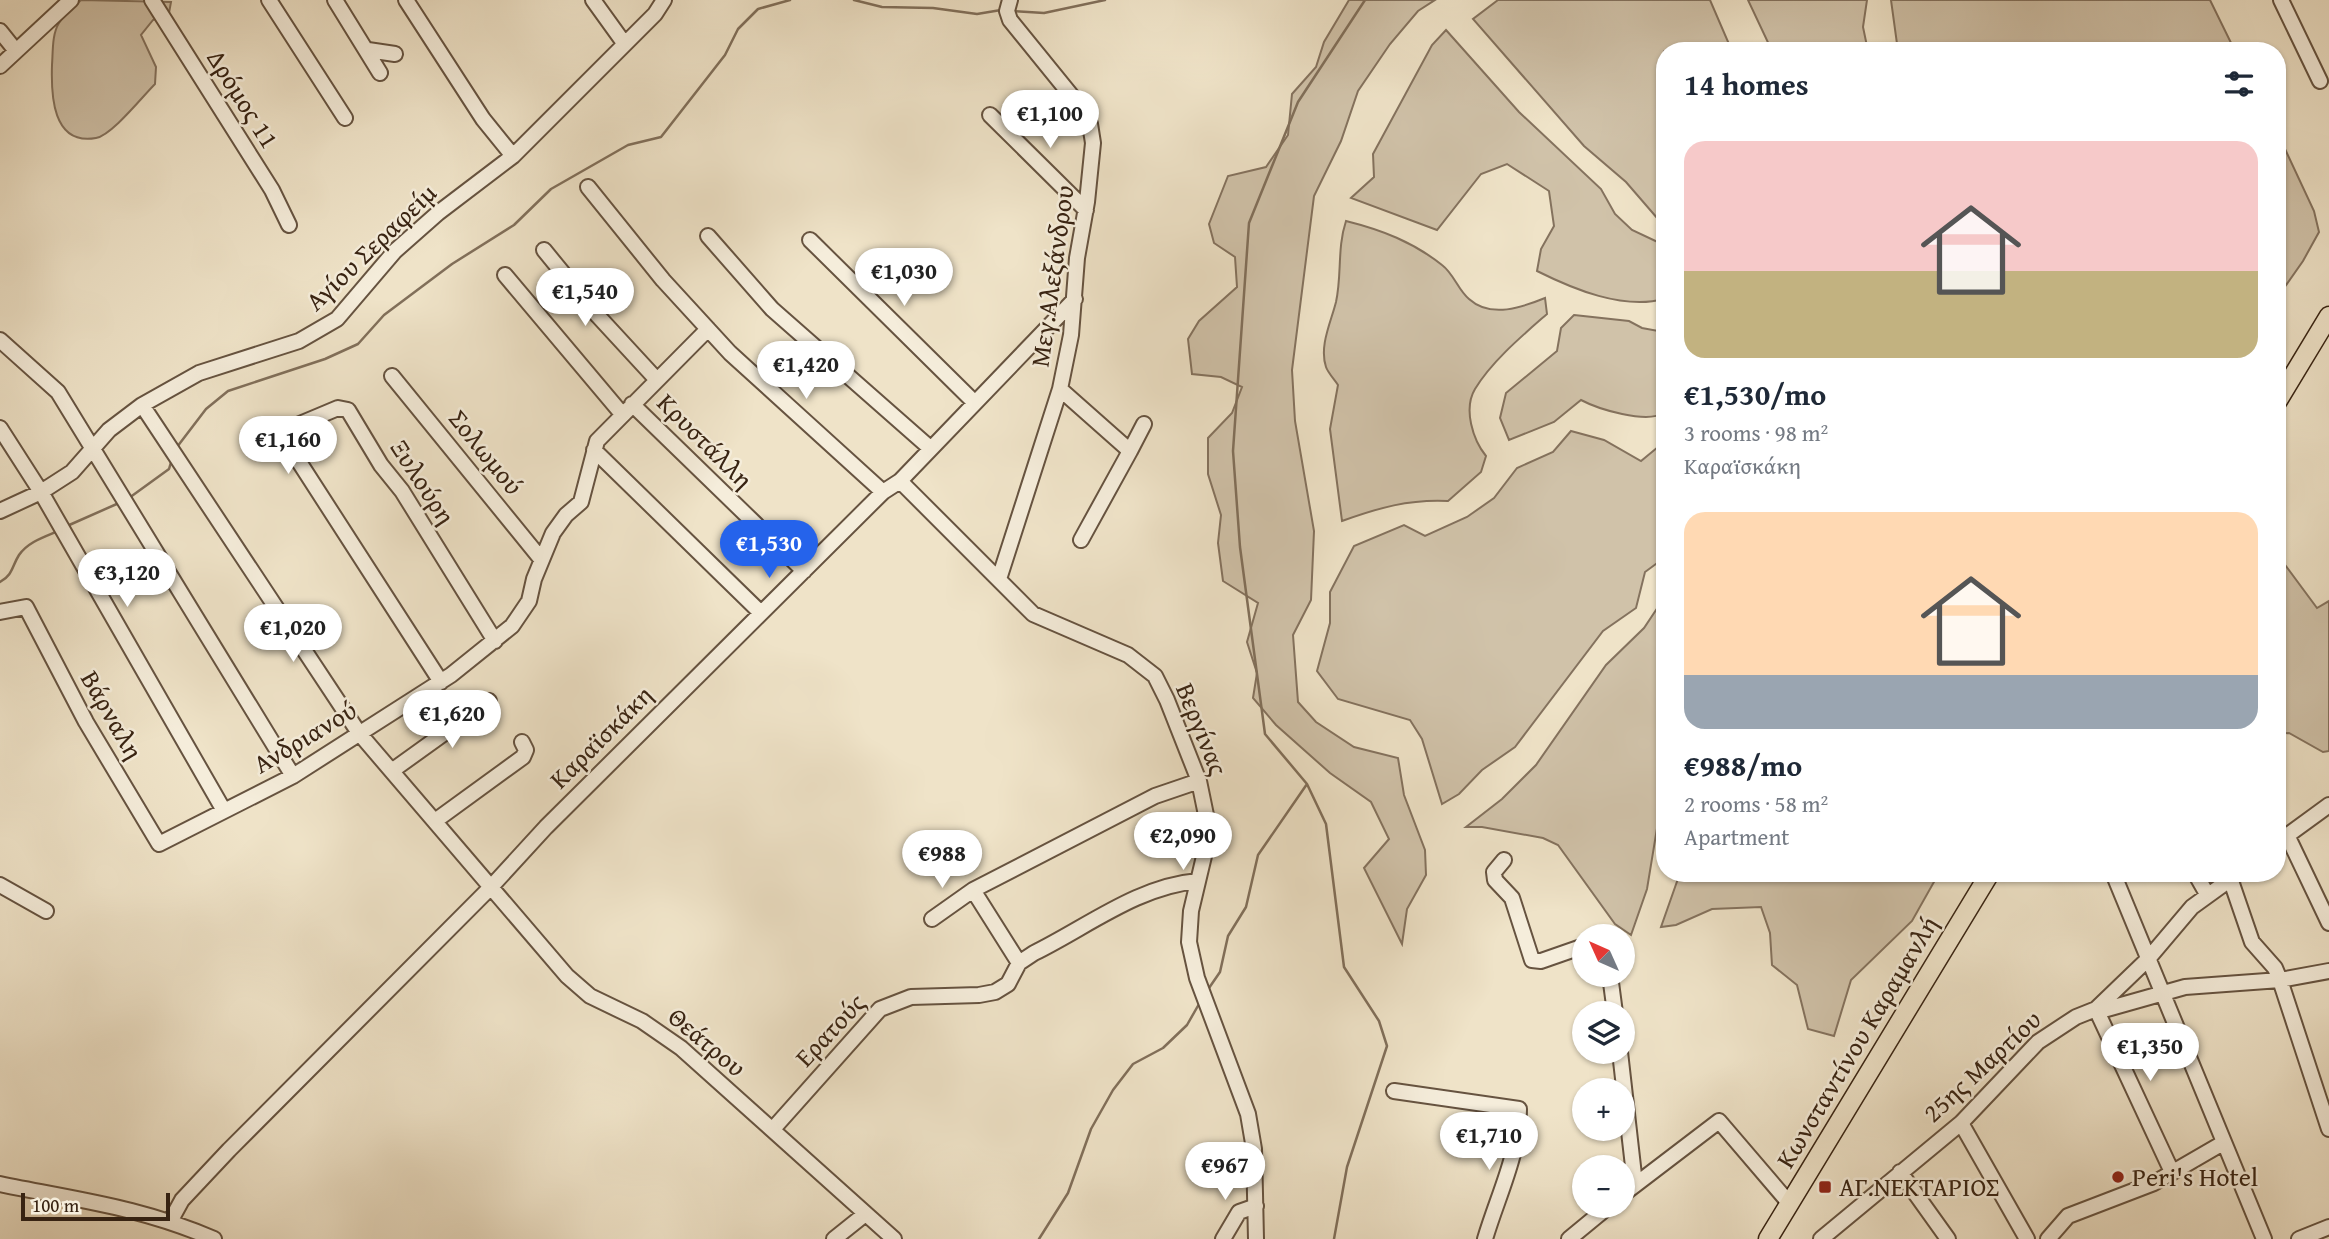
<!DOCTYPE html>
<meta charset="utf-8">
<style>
body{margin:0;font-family:"Gentium Book Plus",serif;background:#f6f6f7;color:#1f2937;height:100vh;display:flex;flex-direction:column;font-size:26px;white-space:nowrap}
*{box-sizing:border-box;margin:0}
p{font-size:23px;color:#747a83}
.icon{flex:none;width:38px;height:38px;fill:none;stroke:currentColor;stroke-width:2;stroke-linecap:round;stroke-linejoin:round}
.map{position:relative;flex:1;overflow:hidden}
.side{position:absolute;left:1656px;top:42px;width:630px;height:840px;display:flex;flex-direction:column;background:#fff;border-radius:28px;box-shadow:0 2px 5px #0004}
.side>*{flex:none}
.needle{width:46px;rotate:315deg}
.controls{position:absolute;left:1572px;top:924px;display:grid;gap:14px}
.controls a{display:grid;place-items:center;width:63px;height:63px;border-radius:50%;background:#fff;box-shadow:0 2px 5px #0004;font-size:35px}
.scale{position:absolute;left:21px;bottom:18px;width:149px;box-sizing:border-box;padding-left:7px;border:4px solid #382312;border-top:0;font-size:19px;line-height:24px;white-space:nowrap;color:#382312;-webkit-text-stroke:5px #f5eddb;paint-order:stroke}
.price{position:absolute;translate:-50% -60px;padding:0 16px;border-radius:24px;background:#fff;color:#222;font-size:23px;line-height:46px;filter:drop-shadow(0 2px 4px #0008)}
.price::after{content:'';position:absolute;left:50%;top:42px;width:21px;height:16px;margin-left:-10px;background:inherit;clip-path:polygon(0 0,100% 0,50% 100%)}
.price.current{background:#2563eb;color:#fff}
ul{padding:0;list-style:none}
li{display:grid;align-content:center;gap:14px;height:371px;padding:0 28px}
li span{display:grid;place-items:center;height:217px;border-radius:21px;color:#555}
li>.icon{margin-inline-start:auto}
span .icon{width:126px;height:126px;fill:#fffc;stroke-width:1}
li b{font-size:30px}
h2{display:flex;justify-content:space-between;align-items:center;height:84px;padding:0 28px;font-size:30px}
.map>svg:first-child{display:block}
.green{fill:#d0c2a9;stroke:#84725e;stroke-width:2}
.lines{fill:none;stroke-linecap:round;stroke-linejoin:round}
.stream{stroke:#816f5a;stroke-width:2.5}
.minor-casing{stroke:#665340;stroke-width:18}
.major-casing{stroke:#382312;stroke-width:21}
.minor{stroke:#f5eddb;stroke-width:14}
.major{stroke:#efe3c8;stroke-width:18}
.poi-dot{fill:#8f2418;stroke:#f5eddb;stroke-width:2.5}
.labels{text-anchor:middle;stroke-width:5;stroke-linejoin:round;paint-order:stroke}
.street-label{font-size:26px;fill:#382312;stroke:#f5eddb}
.poi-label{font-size:26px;fill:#382312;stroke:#f5eddb;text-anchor:start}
</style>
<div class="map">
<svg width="2329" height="1239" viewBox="0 0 2329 1239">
<rect width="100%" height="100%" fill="#efe3c8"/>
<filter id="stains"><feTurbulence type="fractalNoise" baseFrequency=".00286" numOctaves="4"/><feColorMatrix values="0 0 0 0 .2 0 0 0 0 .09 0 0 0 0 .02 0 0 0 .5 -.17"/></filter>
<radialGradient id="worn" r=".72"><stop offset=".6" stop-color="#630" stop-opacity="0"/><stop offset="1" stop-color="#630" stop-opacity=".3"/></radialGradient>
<path class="green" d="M81,0l90,2 -2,11 -16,7 -12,15 15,32 -1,17c-13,13 -43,51 -59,54 -44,8 -45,-44 -44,-73 1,-14 0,-31 7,-42 5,-9 15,-16 22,-23z
M1349,0h86l-17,11 -28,33 -32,47 -17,50 -27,55 -22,174 3,51 19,110 -3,69 -18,35 5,67 18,20 38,25 44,11 6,37 21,55 1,25 -19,34 -5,35 -38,-76 25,-29 -18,-37 -41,-29 -54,-48 -23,-27 4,-25 -10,-31 11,-39 -35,-22 -5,-38 3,-28 -13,-41v-36l24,-25 10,-26 -21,-10 -29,-3 -4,-35 11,-18 38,-34 -2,-30 -21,-14 -5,-19 19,-48 38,-9 22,-32 4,-41 24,-27 8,-25z
M1498,0h212l22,51h-68v175l-38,-44 -42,-36 -111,-127z
M1748,0h119l-4,27 5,24h-96z
M1891,0h319l25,51h-337z
M1446,30l73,82 82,77 14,25 17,16 32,15v54c-41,11 -91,-10 -127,-28l4,-22 13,-23 -5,-35 -42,-27 -26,10 -44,56 -86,-32 23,-21 -1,-23 59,-109z
M2285,149l29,62 5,21 -16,29 -26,37v-145z
M1346,221c36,9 67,21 96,44 12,9 16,25 27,34 22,20 54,8 76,-1l2,16c-24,21 -55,47 -72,75 -12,20 -2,51 11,67l-5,16 -33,29c-39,-2 -70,7 -106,20l-12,-92 8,-44c-3,-5 -10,-12 -12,-18 -7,-21 5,-45 10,-65 6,-27 1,-54 10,-81z
M1574,315l55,6 13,7 22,4v81c-18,11 -66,-4 -83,-13l-27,22 -45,18 -9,-22 6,-25 51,-42 4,-23z
M1571,431l33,9 37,21 23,-19v116l-19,14 -9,36 -33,23 -88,116 -33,23 -23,24 -17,10 -20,-65 -12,-19 -72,-21 -21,-28 13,-48v-31l24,-46 50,-21 21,11 42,-19 27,-19 23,-30 36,-16z
M2277,554l40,54 12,-7v150l-6,1 -34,-19 -12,1z
M1664,598v188l-17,103 -16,46 -16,-11 -57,-79 -15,-7 -61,-11h-16l36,-28 34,-34 70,-100 38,-37z
M1680,873h259l-27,48 -61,59 -17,56 -26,-7 -11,-44 -25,-20 -2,-32 -9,-26 -49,2 -36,16 -15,2z"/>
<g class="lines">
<path class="stream" d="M854,0l28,7 51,1 44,6 24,-4
M1013,11l31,2 61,-13
M177,447l29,-38 22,-18 97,-32 33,-15 26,-29 68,-51 62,-39 37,-36 77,-44 33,-8 64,-82 13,-26 20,-20 32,-9
M129,498l40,-29 3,-10
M67,526l52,-23
M0,582c13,-7 12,-16 19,-27 9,-13 25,-18 39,-24
M1209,988l11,-16 8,-36 18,-29 12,-52 49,-71
M1039,1239l29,-46 23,-64 22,-39 20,-26 30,-16 24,-23 12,-21
M1334,1239l13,-72 40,-121 -8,-25 -35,-54 -18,-143 -19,-40 -42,-50 -25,-187 -7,-96 16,-228 49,-121 67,-102"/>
<defs>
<path id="minor" d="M152,0l120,190 17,35
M269,0l76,118
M335,0l45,73
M406,0l77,119 30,37
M593,0l31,43
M2281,0l39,81
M0,31l16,20
M368,50l27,4
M0,66l71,-66
M990,115l96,95
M588,187l75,93 67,73 153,139
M708,236l64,73 158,139
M810,240l164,162
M544,250l54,66 59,64
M505,275l117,139
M0,340l58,52 235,384
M392,376l149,183
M1060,389l70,62 -49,89
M632,404l172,167
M142,405l217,328 208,243 23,20 52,25 39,27 213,191
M0,428l41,64 182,317
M594,450l167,163
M1130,451l14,-27
M900,481l133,133 95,41 27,21 12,24 32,81 7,34 -1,37 -14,59 -2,31 8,36 51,136 6,35 2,90
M0,511l41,-19 31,-20 37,-42 33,-25 57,-32 100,-32 38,-22 58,-68 43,-38 75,-57 142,-142 9,-14
M999,579l61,-190 11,-54 6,-77 10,-56 6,-59 -3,-19 -11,-19 -69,-85 -3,-9 3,-11
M0,612l26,-5 60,115 73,122 134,-68 158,-101 61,-49 17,-25 5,-22 19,-46 13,-18 15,-13 16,-61 111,-112
M441,682l-156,-242 3,-11 50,-21 10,2 33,55 21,26 93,150
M393,770l96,-69
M435,821l88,-64 3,-7 -4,-8
M2287,835l42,88
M2277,843l52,-38
M1504,860l-10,12 1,8 17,18 20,62 9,1 43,-15
M2113,873l151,366
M2195,873l12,21
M2230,878l22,64 23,26 5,12 49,149
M0,885l46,26
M932,919l41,-29
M1019,963l-46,-73 182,-94 44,-15
M1610,975l5,38
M1620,1052l15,132
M1394,1091l125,18c0,46 -21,86 -34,130
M1961,1123l66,116
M773,1129l107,-120 31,-12 68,-2 16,-3 13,-8 11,-21 15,-10c53,-26 104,-67 164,-72
M1900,1172l48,67
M2172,1172l-76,-163 52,-50 44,-52 47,-34
M0,1184c77,16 141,23 214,55
M1622,1195l97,-74 71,83
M171,1220l11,-20 47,-50 262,-263 55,-60 337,-335 17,-11 175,-182
M834,1239l30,-24
M1223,1239l16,-27 17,-6
M1569,1239l40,-33
M1821,1239l140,-116 77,-81 38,-25 20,-8h11l78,-22 95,-7 49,-9
M2048,1239l20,-23 86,-33 69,-40
M2299,1239l30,-12"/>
<path id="major" d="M2277,402l52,-86
M1768,1239l222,-366"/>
</defs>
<use href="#minor" class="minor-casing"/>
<use href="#major" class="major-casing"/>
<use href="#minor" class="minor"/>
<use href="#major" class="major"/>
</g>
<g class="poi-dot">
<circle cx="2118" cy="1177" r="7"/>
<rect x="1818" y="1180" width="14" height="14" rx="3.5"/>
</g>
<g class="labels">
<g class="street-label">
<text transform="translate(243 99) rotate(58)" y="9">Δρόμος 11</text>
<text transform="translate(371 247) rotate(-44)" y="9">Αγίου Σεραφείμ</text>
<text transform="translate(1052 276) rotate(-82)" y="9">Μεγ.Αλεξάνδρου</text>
<text transform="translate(705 441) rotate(45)" y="9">Κρυστάλλη</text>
<text transform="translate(486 452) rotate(51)" y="9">Σολωμού</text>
<text transform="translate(423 482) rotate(57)" y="9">Ξυλούρη</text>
<text transform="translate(112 715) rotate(60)" y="9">Βάρναλη</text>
<text transform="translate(1202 729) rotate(68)" y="9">Βεργίνας</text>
<text transform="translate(305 737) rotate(-31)" y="9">Ανδριανού</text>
<text transform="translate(601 737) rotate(-45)" y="9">Καραϊσκάκη</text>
<text transform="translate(830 1030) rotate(-47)" y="9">Ερατούς</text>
<text transform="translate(707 1042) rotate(40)" y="9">Θεάτρου</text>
<text transform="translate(1857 1042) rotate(-59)" y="9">Κωνσταντίνου Καραμανλή</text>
<text transform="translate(1982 1066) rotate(-43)" y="9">25ης Μαρτίου</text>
</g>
<g class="poi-label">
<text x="2132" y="1186">Peri's Hotel</text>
<text x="1839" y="1196">ΑΓ.ΝΕΚΤΑΡΙΟΣ</text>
</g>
</g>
<rect width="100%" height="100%" filter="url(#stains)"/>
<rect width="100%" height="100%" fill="url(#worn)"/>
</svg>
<div class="controls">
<a><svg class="needle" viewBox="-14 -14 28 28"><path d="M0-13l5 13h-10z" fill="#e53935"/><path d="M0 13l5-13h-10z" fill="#747a83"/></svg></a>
<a><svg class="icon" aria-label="layers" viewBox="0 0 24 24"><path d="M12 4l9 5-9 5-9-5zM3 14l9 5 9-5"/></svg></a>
<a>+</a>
<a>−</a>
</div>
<div class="scale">100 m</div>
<b class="price" style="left:1050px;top:150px">€1,100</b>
<b class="price" style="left:904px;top:308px">€1,030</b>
<b class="price" style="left:585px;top:328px">€1,540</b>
<b class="price" style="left:806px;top:401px">€1,420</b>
<b class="price" style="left:288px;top:476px">€1,160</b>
<b class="price current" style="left:769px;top:580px">€1,530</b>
<b class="price" style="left:127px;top:609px">€3,120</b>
<b class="price" style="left:293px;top:664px">€1,020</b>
<b class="price" style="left:452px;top:750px">€1,620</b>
<b class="price" style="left:1183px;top:872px">€2,090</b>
<b class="price" style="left:942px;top:890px">€988</b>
<b class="price" style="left:2150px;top:1083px">€1,350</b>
<b class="price" style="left:1489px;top:1172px">€1,710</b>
<b class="price" style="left:1225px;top:1202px">€967</b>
<section class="side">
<h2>14 homes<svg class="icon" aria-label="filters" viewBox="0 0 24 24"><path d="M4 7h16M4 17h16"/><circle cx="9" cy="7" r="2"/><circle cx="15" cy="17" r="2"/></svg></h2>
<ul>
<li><span style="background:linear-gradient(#f6c9c9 60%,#c2b280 0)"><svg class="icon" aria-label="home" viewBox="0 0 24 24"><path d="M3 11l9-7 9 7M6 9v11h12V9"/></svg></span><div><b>€1,530/mo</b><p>3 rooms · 98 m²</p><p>Καραϊσκάκη</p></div></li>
<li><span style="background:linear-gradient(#ffd9b3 75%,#9aa5b1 0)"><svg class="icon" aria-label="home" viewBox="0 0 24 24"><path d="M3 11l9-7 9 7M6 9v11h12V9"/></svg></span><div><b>€988/mo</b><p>2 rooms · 58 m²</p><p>Apartment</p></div></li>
</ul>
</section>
</div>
